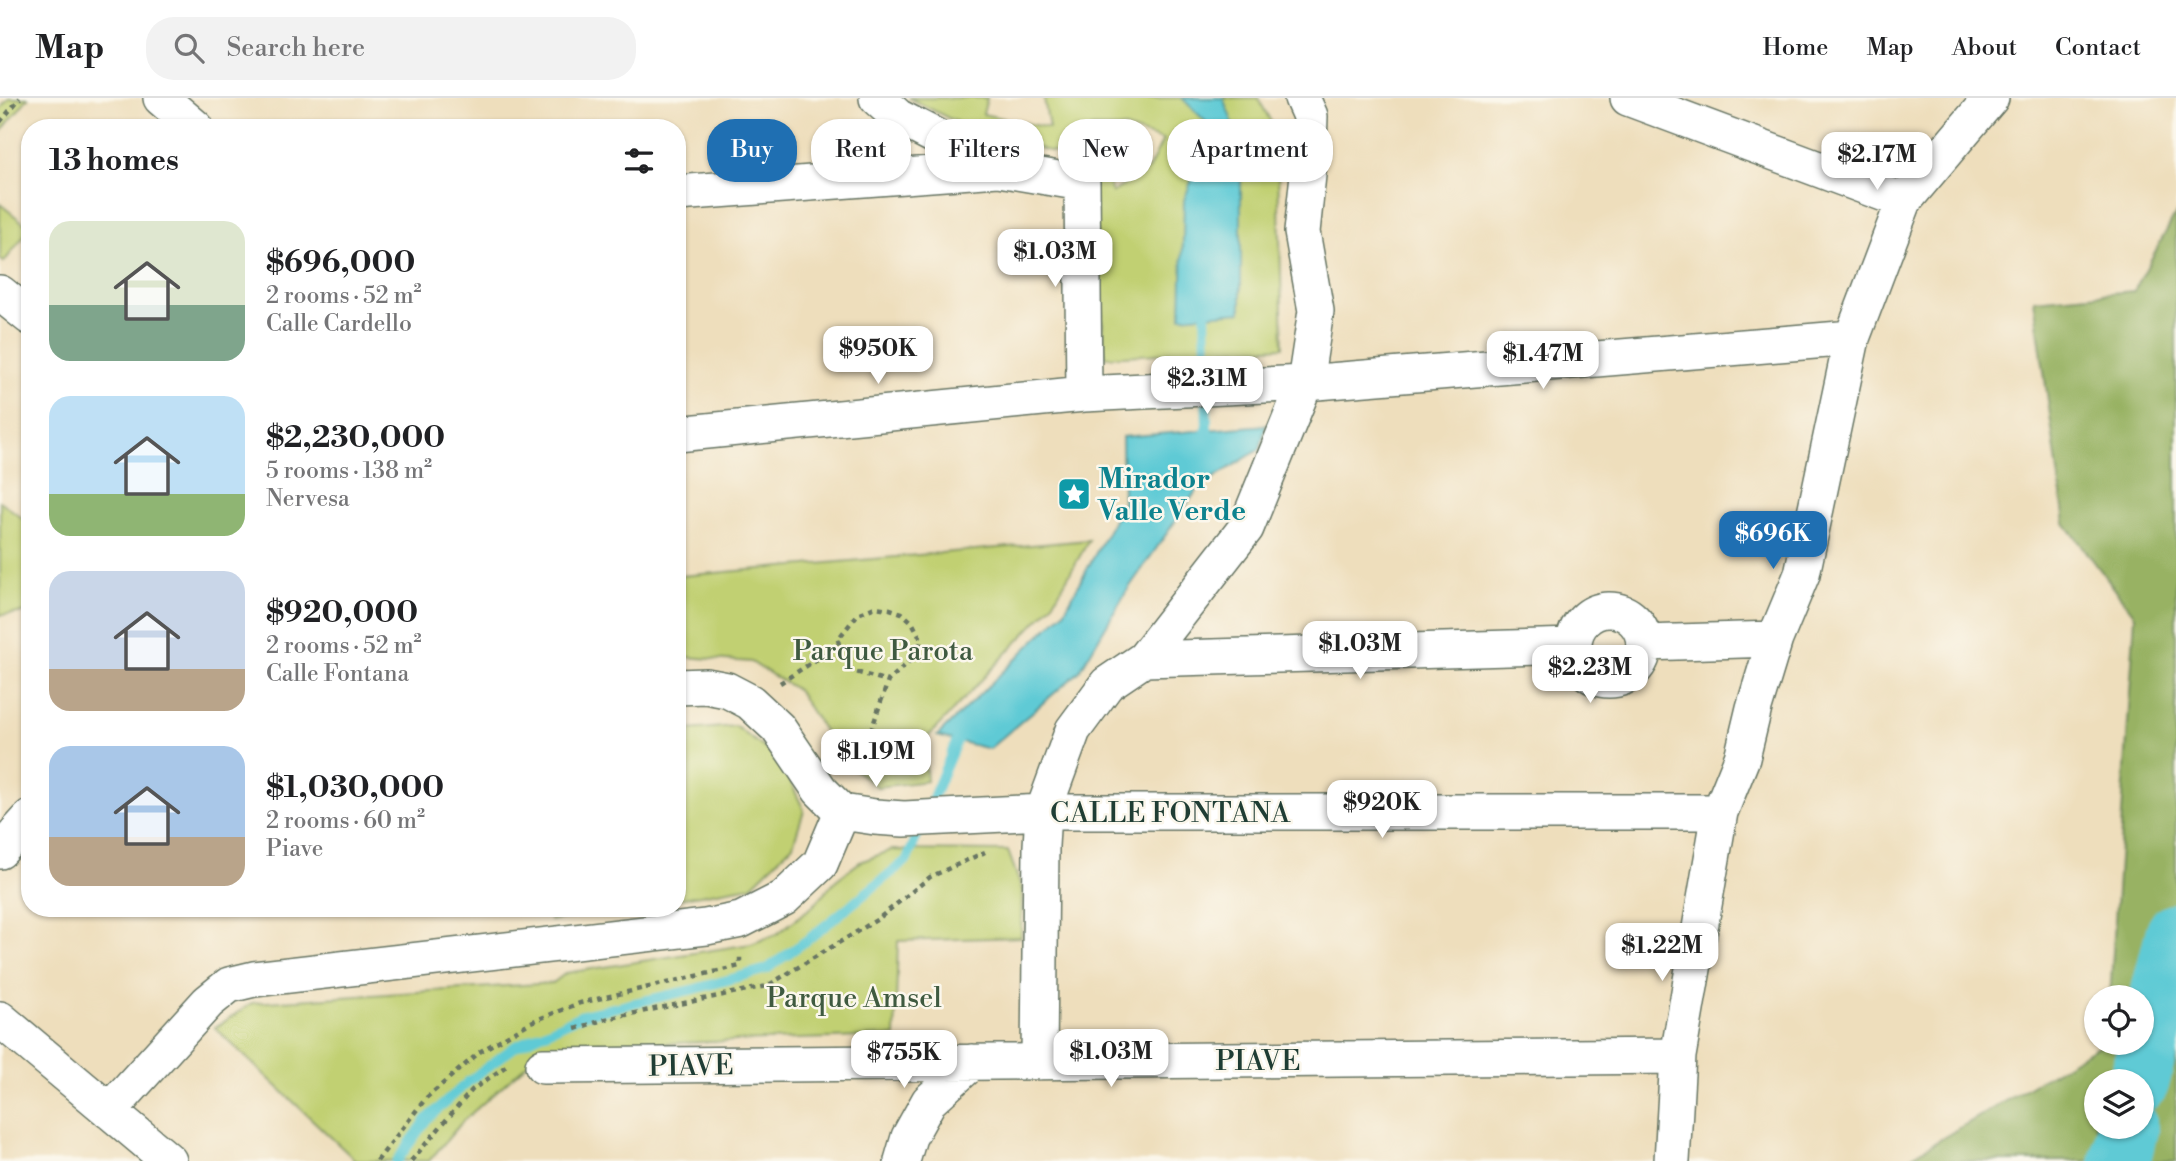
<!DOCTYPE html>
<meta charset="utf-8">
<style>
body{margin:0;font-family:"Libre Bodoni",serif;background:#f2f2f2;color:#202124;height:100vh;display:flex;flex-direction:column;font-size:26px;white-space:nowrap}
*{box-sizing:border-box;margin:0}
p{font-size:23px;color:#757577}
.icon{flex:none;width:38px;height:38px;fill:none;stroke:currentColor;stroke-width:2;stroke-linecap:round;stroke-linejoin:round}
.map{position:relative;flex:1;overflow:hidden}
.sheet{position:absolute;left:21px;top:21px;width:665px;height:798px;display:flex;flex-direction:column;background:#fff;border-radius:28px;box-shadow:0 2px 5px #0004}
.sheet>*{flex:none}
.hud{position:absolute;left:707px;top:21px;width:665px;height:63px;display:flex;gap:14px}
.fabs{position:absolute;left:2084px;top:887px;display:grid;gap:14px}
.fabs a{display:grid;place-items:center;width:70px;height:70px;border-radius:50%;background:#fff;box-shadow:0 2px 5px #0004;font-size:35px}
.price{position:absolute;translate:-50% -60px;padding:0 16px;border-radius:14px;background:#fff;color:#222;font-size:23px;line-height:46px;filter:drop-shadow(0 2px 4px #0008)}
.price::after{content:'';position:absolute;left:50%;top:42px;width:21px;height:16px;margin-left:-10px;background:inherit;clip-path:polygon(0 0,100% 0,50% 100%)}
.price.current{background:#1f6fb2;color:#fff}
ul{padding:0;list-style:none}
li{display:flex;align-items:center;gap:21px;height:175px;padding:0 28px}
li span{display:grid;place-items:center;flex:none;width:196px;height:140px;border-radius:21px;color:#555}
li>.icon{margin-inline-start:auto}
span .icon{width:84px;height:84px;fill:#fffc;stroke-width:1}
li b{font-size:30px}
h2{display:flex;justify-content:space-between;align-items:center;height:84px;padding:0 28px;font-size:30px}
.chip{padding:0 24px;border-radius:28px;background:#fff;box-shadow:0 2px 5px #0004;font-size:24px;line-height:63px}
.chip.current{background:#1f6fb2;color:#fff}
header{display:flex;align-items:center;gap:42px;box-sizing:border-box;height:98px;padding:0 35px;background:#fff;border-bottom:2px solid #e0e0e0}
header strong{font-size:33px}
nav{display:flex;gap:38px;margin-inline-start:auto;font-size:24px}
.search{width:490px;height:63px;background:#f2f2f2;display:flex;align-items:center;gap:18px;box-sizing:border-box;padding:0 24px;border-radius:28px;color:#757577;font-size:26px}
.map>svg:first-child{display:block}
.green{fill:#c1d072;stroke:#708653;stroke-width:2;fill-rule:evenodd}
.forest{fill:#98b264;stroke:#5c784c;stroke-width:2;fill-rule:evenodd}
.water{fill:#5ecad5;stroke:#3e8484;stroke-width:2}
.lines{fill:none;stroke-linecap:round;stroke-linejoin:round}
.stream{stroke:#5ecad5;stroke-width:10}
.river{stroke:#5ecad5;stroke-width:61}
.minor-casing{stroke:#677564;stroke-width:38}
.path{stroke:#677564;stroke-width:4.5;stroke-dasharray:5 5;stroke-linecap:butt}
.minor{stroke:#fff;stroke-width:35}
.labels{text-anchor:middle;stroke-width:5;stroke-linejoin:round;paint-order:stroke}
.culture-label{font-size:28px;font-weight:bold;fill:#0d838f;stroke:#fbf7ec;text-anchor:start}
.park-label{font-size:28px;fill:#3f5a40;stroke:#fbf7ec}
.street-label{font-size:28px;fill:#1f3d34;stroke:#fbf7ec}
</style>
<header>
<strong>Map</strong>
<div class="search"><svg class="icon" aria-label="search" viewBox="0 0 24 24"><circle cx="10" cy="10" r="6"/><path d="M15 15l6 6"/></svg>Search here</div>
<nav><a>Home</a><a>Map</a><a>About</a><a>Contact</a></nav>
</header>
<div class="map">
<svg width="2176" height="1063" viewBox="0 0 2176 1063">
<rect width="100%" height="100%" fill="#fbf7ec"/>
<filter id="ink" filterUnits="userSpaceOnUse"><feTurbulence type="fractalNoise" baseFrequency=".0143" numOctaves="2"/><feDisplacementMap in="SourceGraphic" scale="14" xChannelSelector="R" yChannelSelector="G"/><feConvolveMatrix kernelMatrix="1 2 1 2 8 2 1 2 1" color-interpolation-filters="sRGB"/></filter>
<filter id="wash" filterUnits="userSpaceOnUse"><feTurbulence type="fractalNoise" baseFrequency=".00686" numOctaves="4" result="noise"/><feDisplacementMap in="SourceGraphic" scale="28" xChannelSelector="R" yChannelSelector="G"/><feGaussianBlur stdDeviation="1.57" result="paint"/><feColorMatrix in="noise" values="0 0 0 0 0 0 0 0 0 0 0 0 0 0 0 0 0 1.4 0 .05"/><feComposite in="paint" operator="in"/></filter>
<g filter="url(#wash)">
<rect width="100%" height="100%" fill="#eedebc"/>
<path class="green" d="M9,0h19l-28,35v-24z
M909,0h78l-4,16 66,14 -5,-30h214l19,35 6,214 -178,10 -12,-172 -11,-25 -112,-31zM1091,30h34l38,12 -14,28 -37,25z
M0,106l30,24 -26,34 -4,-3z
M0,403l30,23v88l-30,3z
M1089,442l-37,65 -129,137 4,39 -50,6 -32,-25 -48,-72 -46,-28 -65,-5 -5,-81z
M735,628l45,34 24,50 -11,35 -42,41 -74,13v-168z
M892,752l116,1 14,39 -1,47 -123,4 -3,95 -349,11 -83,74 -34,40h-76l1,-2 -139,-131 37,-25 301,-20 13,-10 185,-29 26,-10 37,-29 22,-25 24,-18z
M550,810h73l-73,13z"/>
<path class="forest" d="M2176,115v948h-272l199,-118h39v-45l-32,-1 25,-381 -70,-93 -31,-223 100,-9zM2096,984h46v45h-46z"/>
<path class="water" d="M1182,0h41l18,46v168l-60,5 3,-117 28,-72z
M1266,327l-6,24 -61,38 -73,105 -47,80 -90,77 -52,-13 127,-124 59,-109 -1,-66z"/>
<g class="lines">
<path class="stream" d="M1201,341l6,-9 -2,-127
M397,1063l30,-42 42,-38 45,-34 68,-32 113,-26 72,-20 44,-32 96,-77 50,-120 10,-9"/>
<path class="river" d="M2139,984l37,-149
M2120,1063l8,-34"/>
</g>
</g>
<g filter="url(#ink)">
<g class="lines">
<defs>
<path id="minor" d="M161,0l35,30
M877,0l21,19 101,52 83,14 2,211
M1628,0l276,103
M677,95l321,-24
M0,195l30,24
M677,336l407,-40 221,-11 547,-45
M1574 547a35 35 0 1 1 70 0a35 35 0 1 1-70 0Z
M1644,545l131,-4
M1144,561l430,-13
M677,589l29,-1 21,4 23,12 28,26 42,62 22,22 33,5 29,2 139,-7h677
M0,753l30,-33
M0,921l169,142
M1039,964l2,-216 2,-34 30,-82 34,-46 37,-25 102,-131 59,-145 11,-72 -14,-79 6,-57 2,-59 -8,-18
M543,968l1135,-10
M109,1013l99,-109 21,-17 25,-6 452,-52 35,-7 43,-22 36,-34 22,-52
M902,1063l7,-24 20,-36 43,-39
M1672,1063l6,-105 42,-244 22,-54 12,-50 21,-69 27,-65 50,-236 52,-137 87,-103"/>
</defs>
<use href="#minor" class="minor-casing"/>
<path class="path" d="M0,24l20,-24
M780,585l59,-38
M873,683l-3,-47 18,-53 30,-28 3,-14 -9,-17 -10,-9 -12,-4 -15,-2 -17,7 -20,25 2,12 12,20 36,10
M575,931l31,-10 161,-33 111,-67 52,-42 55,-25
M377,1063l49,-63 55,-47 50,-29 49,-19 160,-37v-10
M411,1063l61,-71 37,-26"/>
<use href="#minor" class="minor"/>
</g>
</g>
<defs>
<symbol id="sight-square" viewBox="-11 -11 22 22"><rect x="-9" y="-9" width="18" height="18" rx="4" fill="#0f9aa8" stroke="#fbf7ec"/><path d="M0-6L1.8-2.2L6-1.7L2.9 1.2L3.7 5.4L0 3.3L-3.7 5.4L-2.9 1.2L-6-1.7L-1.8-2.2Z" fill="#fff"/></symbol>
</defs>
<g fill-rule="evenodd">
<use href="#sight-square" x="1055" y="377" width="38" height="38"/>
</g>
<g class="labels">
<g class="culture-label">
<text x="1098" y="390">Mirador<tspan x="1098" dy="32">Valle Verde</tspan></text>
</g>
<g class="park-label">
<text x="883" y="562">Parque Parota</text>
<text x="854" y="909">Parque Amsel</text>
</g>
<g class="street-label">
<text x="1170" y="724">CALLE FONTANA</text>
<text x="1258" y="972">PIAVE</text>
<text transform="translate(691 967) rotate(-1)" y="10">PIAVE</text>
</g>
</g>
</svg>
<div class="fabs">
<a><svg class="icon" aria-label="locate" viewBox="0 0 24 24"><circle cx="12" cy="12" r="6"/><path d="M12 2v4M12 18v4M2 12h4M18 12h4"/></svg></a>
<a><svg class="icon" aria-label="layers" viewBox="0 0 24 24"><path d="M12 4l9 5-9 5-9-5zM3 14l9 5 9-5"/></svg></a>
</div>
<b class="price" style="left:1877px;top:94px">$2.17M</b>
<b class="price" style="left:1055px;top:191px">$1.03M</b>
<b class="price" style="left:878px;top:288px">$950K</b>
<b class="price" style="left:1543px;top:293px">$1.47M</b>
<b class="price" style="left:1207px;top:318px">$2.31M</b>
<b class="price current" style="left:1773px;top:473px">$696K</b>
<b class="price" style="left:1360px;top:583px">$1.03M</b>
<b class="price" style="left:1590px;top:607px">$2.23M</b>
<b class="price" style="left:876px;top:691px">$1.19M</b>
<b class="price" style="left:1382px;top:742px">$920K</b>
<b class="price" style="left:1662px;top:885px">$1.22M</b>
<b class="price" style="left:1111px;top:991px">$1.03M</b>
<b class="price" style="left:904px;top:992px">$755K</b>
<div class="hud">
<a class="chip current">Buy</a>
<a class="chip">Rent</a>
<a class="chip">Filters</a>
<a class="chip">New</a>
<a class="chip">Apartment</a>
</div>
<section class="sheet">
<h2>13 homes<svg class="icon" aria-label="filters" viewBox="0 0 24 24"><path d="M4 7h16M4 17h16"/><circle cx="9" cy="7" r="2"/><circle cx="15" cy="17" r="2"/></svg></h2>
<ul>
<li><span style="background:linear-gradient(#dfe7d0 60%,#7fa58c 0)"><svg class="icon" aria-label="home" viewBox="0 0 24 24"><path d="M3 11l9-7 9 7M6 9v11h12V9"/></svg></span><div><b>$696,000</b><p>2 rooms · 52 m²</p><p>Calle Cardello</p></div></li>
<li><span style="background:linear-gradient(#bfe0f5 70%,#8fb573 0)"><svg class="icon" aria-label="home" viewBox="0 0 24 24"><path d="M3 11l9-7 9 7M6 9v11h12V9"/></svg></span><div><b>$2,230,000</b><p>5 rooms · 138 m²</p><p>Nervesa</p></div></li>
<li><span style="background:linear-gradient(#c9d6e8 70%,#b9a48a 0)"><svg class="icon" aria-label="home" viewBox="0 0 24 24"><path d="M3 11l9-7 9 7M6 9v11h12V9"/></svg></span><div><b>$920,000</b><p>2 rooms · 52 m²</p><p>Calle Fontana</p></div></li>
<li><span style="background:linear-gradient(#a9c7e8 65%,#b9a48a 0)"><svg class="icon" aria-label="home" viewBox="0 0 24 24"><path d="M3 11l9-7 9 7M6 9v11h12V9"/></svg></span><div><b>$1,030,000</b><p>2 rooms · 60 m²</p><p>Piave</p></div></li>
</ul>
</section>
</div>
